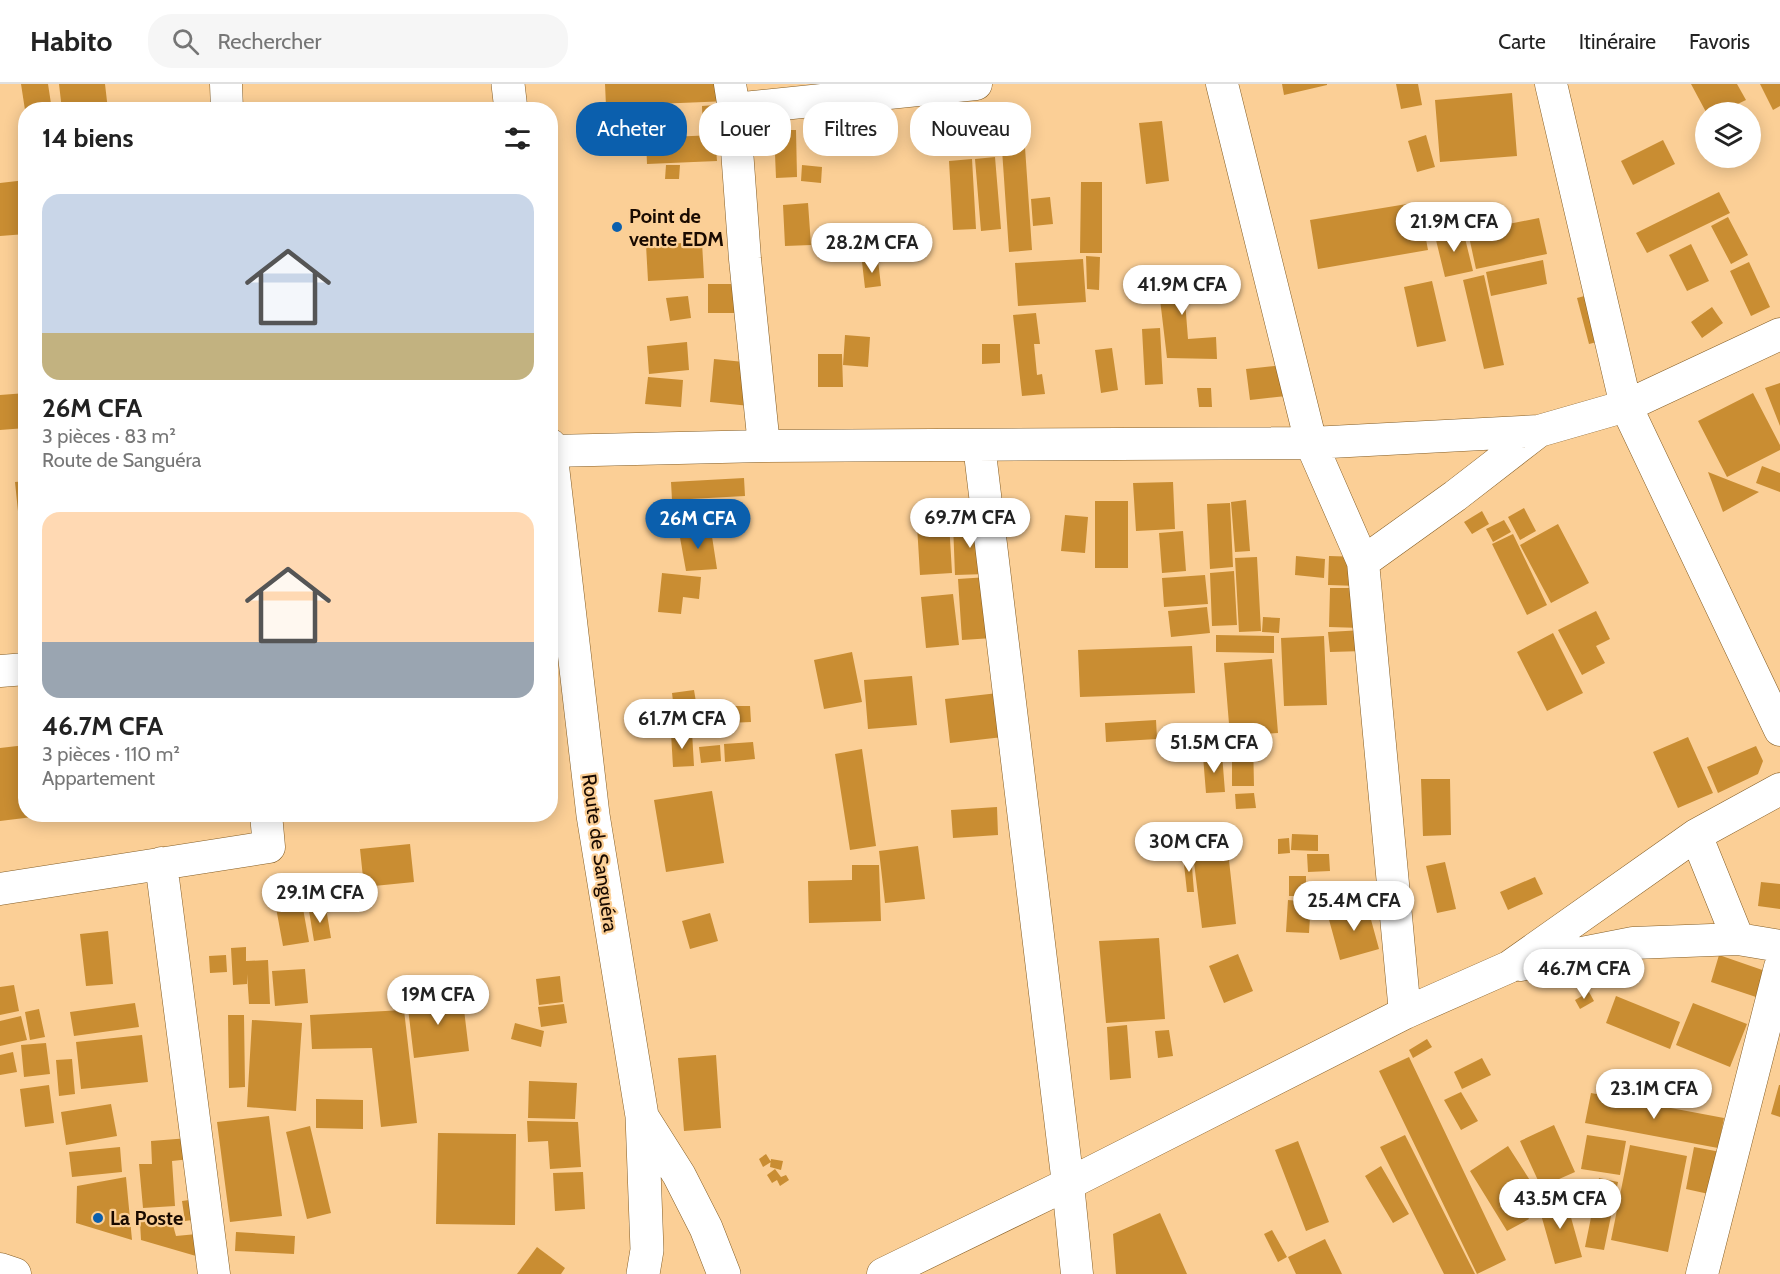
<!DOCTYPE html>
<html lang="fr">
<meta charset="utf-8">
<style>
body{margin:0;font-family:Cabin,sans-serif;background:#f6f6f6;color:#222;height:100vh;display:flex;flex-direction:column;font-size:22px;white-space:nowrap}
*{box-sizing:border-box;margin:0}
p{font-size:20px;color:#767676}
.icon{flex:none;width:33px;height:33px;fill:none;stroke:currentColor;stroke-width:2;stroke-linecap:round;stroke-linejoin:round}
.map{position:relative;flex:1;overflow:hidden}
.drawer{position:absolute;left:18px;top:18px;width:540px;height:720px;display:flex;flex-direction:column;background:#fff;border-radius:24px;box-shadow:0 3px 15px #0003}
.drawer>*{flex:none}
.top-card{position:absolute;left:576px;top:18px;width:570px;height:54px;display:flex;gap:12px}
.buttons{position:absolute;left:1695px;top:18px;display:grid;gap:12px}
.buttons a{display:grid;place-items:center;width:66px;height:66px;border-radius:50%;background:#fff;box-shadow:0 3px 15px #0003;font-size:30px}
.price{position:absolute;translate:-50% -51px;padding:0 14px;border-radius:21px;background:#fff;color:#222;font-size:20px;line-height:39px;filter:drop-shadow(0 2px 3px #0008)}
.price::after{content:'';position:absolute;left:50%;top:36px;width:18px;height:14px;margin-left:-9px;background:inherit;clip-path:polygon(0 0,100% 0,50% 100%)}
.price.selected{background:#0b5fad;color:#fff}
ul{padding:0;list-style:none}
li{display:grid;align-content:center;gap:12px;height:318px;padding:0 24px}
li span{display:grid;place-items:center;height:186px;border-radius:18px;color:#555}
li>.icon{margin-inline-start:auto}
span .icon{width:108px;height:108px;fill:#fffc;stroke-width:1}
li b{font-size:26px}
h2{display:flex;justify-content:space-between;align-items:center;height:72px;padding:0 24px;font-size:26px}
.pill{padding:0 21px;border-radius:24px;background:#fff;box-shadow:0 3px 15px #0003;font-size:21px;line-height:54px}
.pill.selected{background:#0b5fad;color:#fff}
header{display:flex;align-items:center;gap:36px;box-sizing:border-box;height:84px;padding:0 30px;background:#fff;border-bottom:2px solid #e0e0e0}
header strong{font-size:28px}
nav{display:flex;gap:33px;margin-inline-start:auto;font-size:21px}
.search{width:420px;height:54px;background:#f6f6f6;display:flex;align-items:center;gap:15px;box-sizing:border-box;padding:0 21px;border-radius:24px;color:#767676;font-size:22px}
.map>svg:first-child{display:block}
.building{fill:#c98d32}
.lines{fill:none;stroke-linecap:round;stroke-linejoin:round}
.street-casing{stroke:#845d24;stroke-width:33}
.secondary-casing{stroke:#845d24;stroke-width:34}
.street{stroke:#fff;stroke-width:32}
.secondary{stroke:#fff;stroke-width:33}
.poi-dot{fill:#0b5fad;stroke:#fbcf96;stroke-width:2}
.labels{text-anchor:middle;stroke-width:4.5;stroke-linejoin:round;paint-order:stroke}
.poi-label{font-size:20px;font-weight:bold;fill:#190a00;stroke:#fbcf96;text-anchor:start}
.street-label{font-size:20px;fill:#190a00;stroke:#fbcf96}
</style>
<header>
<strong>Habito</strong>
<div class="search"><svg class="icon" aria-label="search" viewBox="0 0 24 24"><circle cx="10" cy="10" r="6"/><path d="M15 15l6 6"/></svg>Rechercher</div>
<nav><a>Carte</a><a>Itinéraire</a><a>Favoris</a></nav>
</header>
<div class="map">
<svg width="1780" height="1190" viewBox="0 0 1780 1190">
<rect width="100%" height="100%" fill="#fbcf96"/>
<path class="building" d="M21,0h27l4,26h-27z
M59,0h46l3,26h-46z
M605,0h123l1,17 -123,5z
M1282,0h45v1l-43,10z
M1396,0h22l4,21 -21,4z
M1691,0h46l9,16 -25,12h-15z
M1760,0h20v22l-7,4z
M1512,9l5,63 -77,6 -5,-62z
M729,20l2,29 -28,1 -1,-28z
M636,22l2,16 -31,3 -2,-16z
M946,31l50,1v38l-51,-1z
M1023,34l9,132 -23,2 -9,-132z
M1162,37l7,60 -23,3 -7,-61z
M774,46h22l1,47 -21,1z
M715,51l2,26 -70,3 -1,-26z
M1426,51l9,32 -18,5 -9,-31z
M1663,56l12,24 -42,21 -12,-24z
M995,73l6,72 -20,2 -6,-72z
M972,75l4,70 -23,1 -4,-69z
M666,81h14l-1,14h-14z
M802,81l20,2 -1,16 -20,-2z
M26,96v54l-26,2v-53z
M1081,98h21v71h-22z
M1719,108l11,21 -83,40 -11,-20z
M1050,113l3,27 -20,2 -2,-27z
M1419,118l9,48 -110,19 -8,-49z
M808,119l3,42 -26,1 -2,-41z
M1728,133l20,38 -17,9 -20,-38z
M1539,134l8,36 -71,15 -8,-37z
M1463,146l10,41 -28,6 -10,-41z
M702,158l2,36 -56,3 -2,-36z
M1691,160l18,37 -22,10 -18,-36z
M1086,172l14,1 -1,33 -12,-1z
M1083,175l3,43 -68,4 -3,-43z
M878,176l3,26 -16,2 -3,-26z
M1543,176l4,24 -56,12 -5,-24z
M1749,178l21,45 -19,9 -21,-45z
M1204,184l2,18 -22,2 4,51 28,-2 1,22 -50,-1 -10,-84z
M1484,191l20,90 -20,4 -21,-89z
M1432,197l14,60 -29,6 -13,-60z
M708,200h35v29h-35z
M1596,209l13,46 -20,5 -12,-46z
M688,212l3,22 -21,3 -4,-23z
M1712,223l11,16 -21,15 -11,-16z
M1036,229l4,31h-6l3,31 5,-1 3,20 -23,2 -9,-81z
M1160,244l3,56 -18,1 -3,-56z
M845,251l25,2 -2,30 -25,-2z
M687,258l2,28 -40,4 -2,-28z
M982,260h18v19l-18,1z
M1112,264l6,42 -17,3 -6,-43z
M818,270h24l1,33h-25z
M714,275l40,4 -4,43 -40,-4z
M1283,281l3,31 -36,4 -4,-31z
M648,293l35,3 -2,27 -36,-3z
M1780,299v43l-15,-38z
M1197,304h14l1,19h-13z
M26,309v35l-26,2v-35z
M1753,309l27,52v5l-53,27 -29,-56z
M1762,382l18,7v19l-24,-9z
M1708,388l51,20 -36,20z
M744,394l1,18 -73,4 -1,-18z
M26,397v40h-7l-4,-39z
M1173,398l2,47 -39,2 -3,-48z
M1246,416l4,51 -15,1 -4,-50z
M1095,417h33v67h-33z
M1230,419l3,64 -23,2 -3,-65z
M1524,424l12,23 -16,9 -12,-23z
M1482,427l7,13 -17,10 -8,-12z
M1065,431l23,2 -3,36 -24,-2z
M1504,436l7,12 -18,10 -7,-13z
M949,438l3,51 -32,2 -3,-50z
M985,439l2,51 -32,1 -2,-51z
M1558,440l31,59 -38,20 -31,-58z
M711,446l6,39 -31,2 -7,-39z
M1183,447l3,40 -24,2 -3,-40z
M1513,450l34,71 -20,10 -35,-71z
M1296,472l29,3 -1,19 -29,-3z
M1329,472l31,1 -1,29 -31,-1z
M1257,473l4,74 -22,1 -4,-74z
M1234,487l3,54 -25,1 -2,-53z
M662,489l39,4 -2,22 -16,-2 -2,17 -23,-2z
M1205,491l3,29 -44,3 -2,-29z
M988,493l5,61 -31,2 -4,-61z
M1330,504h33l-1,40 -33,-1z
M953,510l6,51 -33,3 -5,-51z
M1207,523l3,26 -39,4 -3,-26z
M1596,527l14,28 -14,7 9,17 -23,12 -24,-45z
M1263,533l17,1 -1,15 -17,-1z
M1363,546l1,21 -34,1 -2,-20z
M1553,549l30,60 -36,18 -30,-59z
M1216,551l58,1v17l-58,-1z
M1324,552l3,69 -43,1 -3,-68z
M1192,562l3,47 -115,4 -2,-47z
M852,568l10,50 -38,7 -10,-49z
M1272,575l6,74 -48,3 -6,-73z
M912,592l5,49 -49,4 -4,-49z
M694,606l3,18 -23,2 -2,-17z
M1007,608l5,44 -62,7 -5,-44z
M727,622h23l1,16 -23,1z
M1156,636l1,19 -51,3 -1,-19z
M692,648l2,34 -21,1 -2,-34z
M1688,653l25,56 -35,15 -25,-56z
M1232,655h21l1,47h-22z
M753,658l2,17 -30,3 -1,-18z
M26,661v69l15,2 -41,5v-73z
M720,661l1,16 -20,2 -2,-16z
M1756,662l7,15 -5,13 -40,19 -11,-26z
M862,665l14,97 -26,4 -15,-96z
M1222,670l3,38 -19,1 -3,-37z
M1421,695h29l1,56 -28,1z
M712,707l12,72 -58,9 -12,-72z
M1254,709l2,15 -20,1 -1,-15z
M997,723l1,28 -45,3 -2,-28z
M1292,750l26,1v16l-27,-1z
M1289,754l1,15 -12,1v-15z
M1227,758l9,82 -34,4 -10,-82z
M410,760l4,38 -50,5 -4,-38z
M918,762l7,53 -40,4 -6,-52z
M1307,770h22l1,17 -22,1z
M1183,771h8l3,37h-7z
M1445,778l11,47 -19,4 -11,-47z
M852,781h27l2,56 -72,2 -1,-42 44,-1z
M1289,792h17v20h-17z
M1535,793l8,17 -35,16 -8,-18z
M1761,798l19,2v25l-22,-3z
M299,802l10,56 -26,4 -10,-55z
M1288,816l23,2 -2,31 -23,-1z
M1367,821l12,44 -39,11 -12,-44z
M326,824l5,30 -17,3 -5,-30z
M710,829l8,28 -28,8 -8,-28z
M108,847l5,53 -27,2 -6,-52z
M1159,854l6,81 -59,4 -7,-82z
M246,863v14l22,-1 2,44h-21l-2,-30v10l-14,1 -2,-37z
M1238,870l15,37 -29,12 -15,-37z
M226,871l1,17 -17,1 -1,-17z
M1719,871l52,18 -9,26 -51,-17z
M305,885l3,34 -33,3 -3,-35z
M560,892l3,26 -24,3 -3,-26z
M14,901l5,26 -19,4v-28z
M1589,908l5,9 -14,8 -5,-9z
M462,909l7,58 -55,7 -7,-58z
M1616,912l64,26 -10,27 -64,-26z
M135,919l4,24 -65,9 -4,-24z
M1693,919l54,21 -17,43 -54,-22z
M564,920l3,19 -26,4 -3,-20z
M39,925l6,28 -15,3 -5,-28z
M404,926l13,113 -36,4 -9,-79 -60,1 -2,-34z
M228,931h16l1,72 -16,1z
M21,932l6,24 -27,6v-25z
M252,936l50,3 -6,88 -49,-4z
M515,939l29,8 -3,16 -30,-8z
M1127,941l4,53 -21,2 -3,-53z
M1169,946l4,26 -15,2 -3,-27z
M142,951l6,47 -67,7 -5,-47z
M1427,955l5,8 -19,11 -4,-8z
M46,959l4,31 -26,3 -3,-32z
M13,968l4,20 -17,3v-20z
M716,971l5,73 -37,3 -6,-73z
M1409,973l97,203 -29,14 -98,-203z
M1482,974l9,17 -29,14 -8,-17z
M72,975l3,35 -16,2 -3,-36z
M529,997l48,2 -2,36 -47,-1z
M49,1001l5,38 -29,4 -5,-38z
M1779,1001h1v32l-9,-3z
M1461,1008l17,29 -17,9 -17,-30z
M1591,1009l133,25 -6,30 -133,-25z
M316,1015l47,1v29l-47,-1z
M111,1020l6,32 -51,9 -5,-33z
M269,1032l13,100 -52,6 -13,-100z
M527,1037l51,1 3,45 -31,2 -2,-28 -20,1z
M1554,1041l21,47 -34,15 -21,-46z
M310,1042l21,87 -24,6 -21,-87z
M438,1049l78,1 -1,91 -79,-1z
M1405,1051l70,139h-31l-64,-127z
M1587,1051l39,6 -6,34 -39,-6z
M189,1054l1,21 -18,2 3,45 -32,2 -4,-44h13l-1,-23z
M1298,1057l31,81 -23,9 -31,-81z
M1630,1061l57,11 -19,96 -57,-12z
M1508,1062l25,39 -35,23 20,-10 11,21 -22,12 -37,-60z
M120,1063l2,25 -50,5 -3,-25z
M1694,1063l32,6 -8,43 -32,-7z
M766,1070l5,8 -8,5 -4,-8z
M771,1075l12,2 -2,9 -11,-3z
M1381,1082l28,48 -16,9 -28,-47z
M775,1085l6,8 5,-2 3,5 -9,6 -3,-6 -5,3 -5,-8z
M583,1088l2,37 -30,2 -2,-38z
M126,1093l6,63 -56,-17 1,-37z
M1599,1094l19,4 -14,68 -19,-3z
M1565,1112l17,61 -27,7 -17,-60z
M196,1115l3,20 -14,2 -3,-20z
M1160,1129l27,61h-71l-3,-40z
M171,1134l5,18 21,-2 -1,22 -55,-16 -1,-18z
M1272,1146l15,27 -9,5 -14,-28z
M236,1148l59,4 -1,18 -59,-3z
M1325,1155l17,35h-46l-8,-17z
M537,1163l28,21 -4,6h-44z"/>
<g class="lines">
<defs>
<path id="street" d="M226,0l1,26
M730,0l4,25 11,150 19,187
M1222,0l89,359 52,119 42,451
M1551,0l75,322 154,324
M734,25l242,-25
M979,361l89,739 9,90
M551,367l213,-5 547,-3 228,-12 87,-25 154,-72
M1363,478l92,-66 84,-65
M0,587l26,-2
M1696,751l42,104
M161,779l53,411
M0,805l269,-42 -3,-33
M1520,881l113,-22 105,-4 42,7
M0,1185l15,5
M883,1190l185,-90 337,-171 104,-46 187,-132 84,-46
M1702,1190l78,-307"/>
<path id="secondary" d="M508,0l3,26
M550,361l43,370 49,301 5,134 -4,24
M643,1034l36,57 27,53 18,46"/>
</defs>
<use href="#street" class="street-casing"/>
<use href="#secondary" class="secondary-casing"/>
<use href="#street" class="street"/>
<use href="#secondary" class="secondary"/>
</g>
<g class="poi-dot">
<circle cx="617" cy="143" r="6"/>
<circle cx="98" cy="1134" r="6"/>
</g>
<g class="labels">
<g class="poi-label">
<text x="629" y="139">Point de<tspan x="629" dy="23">vente EDM</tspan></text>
<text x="110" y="1141">La Poste</text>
</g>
<g class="street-label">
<text transform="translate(600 769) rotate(82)" y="7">Route de Sanguéra</text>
</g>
</g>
</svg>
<div class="buttons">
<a><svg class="icon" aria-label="layers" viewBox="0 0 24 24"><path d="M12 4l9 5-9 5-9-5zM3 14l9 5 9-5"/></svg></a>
</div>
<b class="price" style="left:1454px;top:169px">21.9M CFA</b>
<b class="price" style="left:872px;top:190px">28.2M CFA</b>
<b class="price" style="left:1182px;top:232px">41.9M CFA</b>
<b class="price" style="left:970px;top:465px">69.7M CFA</b>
<b class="price selected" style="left:698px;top:466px">26M CFA</b>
<b class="price" style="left:682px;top:666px">61.7M CFA</b>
<b class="price" style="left:1214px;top:690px">51.5M CFA</b>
<b class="price" style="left:1189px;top:789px">30M CFA</b>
<b class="price" style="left:320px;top:840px">29.1M CFA</b>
<b class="price" style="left:1354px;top:848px">25.4M CFA</b>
<b class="price" style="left:1584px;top:916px">46.7M CFA</b>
<b class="price" style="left:438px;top:942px">19M CFA</b>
<b class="price" style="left:1654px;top:1036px">23.1M CFA</b>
<b class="price" style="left:1560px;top:1146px">43.5M CFA</b>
<div class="top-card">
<a class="pill selected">Acheter</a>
<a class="pill">Louer</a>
<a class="pill">Filtres</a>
<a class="pill">Nouveau</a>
</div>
<section class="drawer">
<h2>14 biens<svg class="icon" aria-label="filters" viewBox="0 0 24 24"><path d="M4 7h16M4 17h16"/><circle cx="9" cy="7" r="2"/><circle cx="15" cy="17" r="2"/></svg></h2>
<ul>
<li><span style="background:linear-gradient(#c9d6e8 75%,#c2b280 0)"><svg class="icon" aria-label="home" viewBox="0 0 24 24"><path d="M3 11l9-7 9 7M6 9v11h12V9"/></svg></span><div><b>26M CFA</b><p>3 pièces · 83 m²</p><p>Route de Sanguéra</p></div></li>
<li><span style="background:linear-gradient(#ffd9b3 70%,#9aa5b1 0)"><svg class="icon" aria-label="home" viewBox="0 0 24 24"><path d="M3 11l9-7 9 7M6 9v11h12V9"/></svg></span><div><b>46.7M CFA</b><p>3 pièces · 110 m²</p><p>Appartement</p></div></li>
</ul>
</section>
</div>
